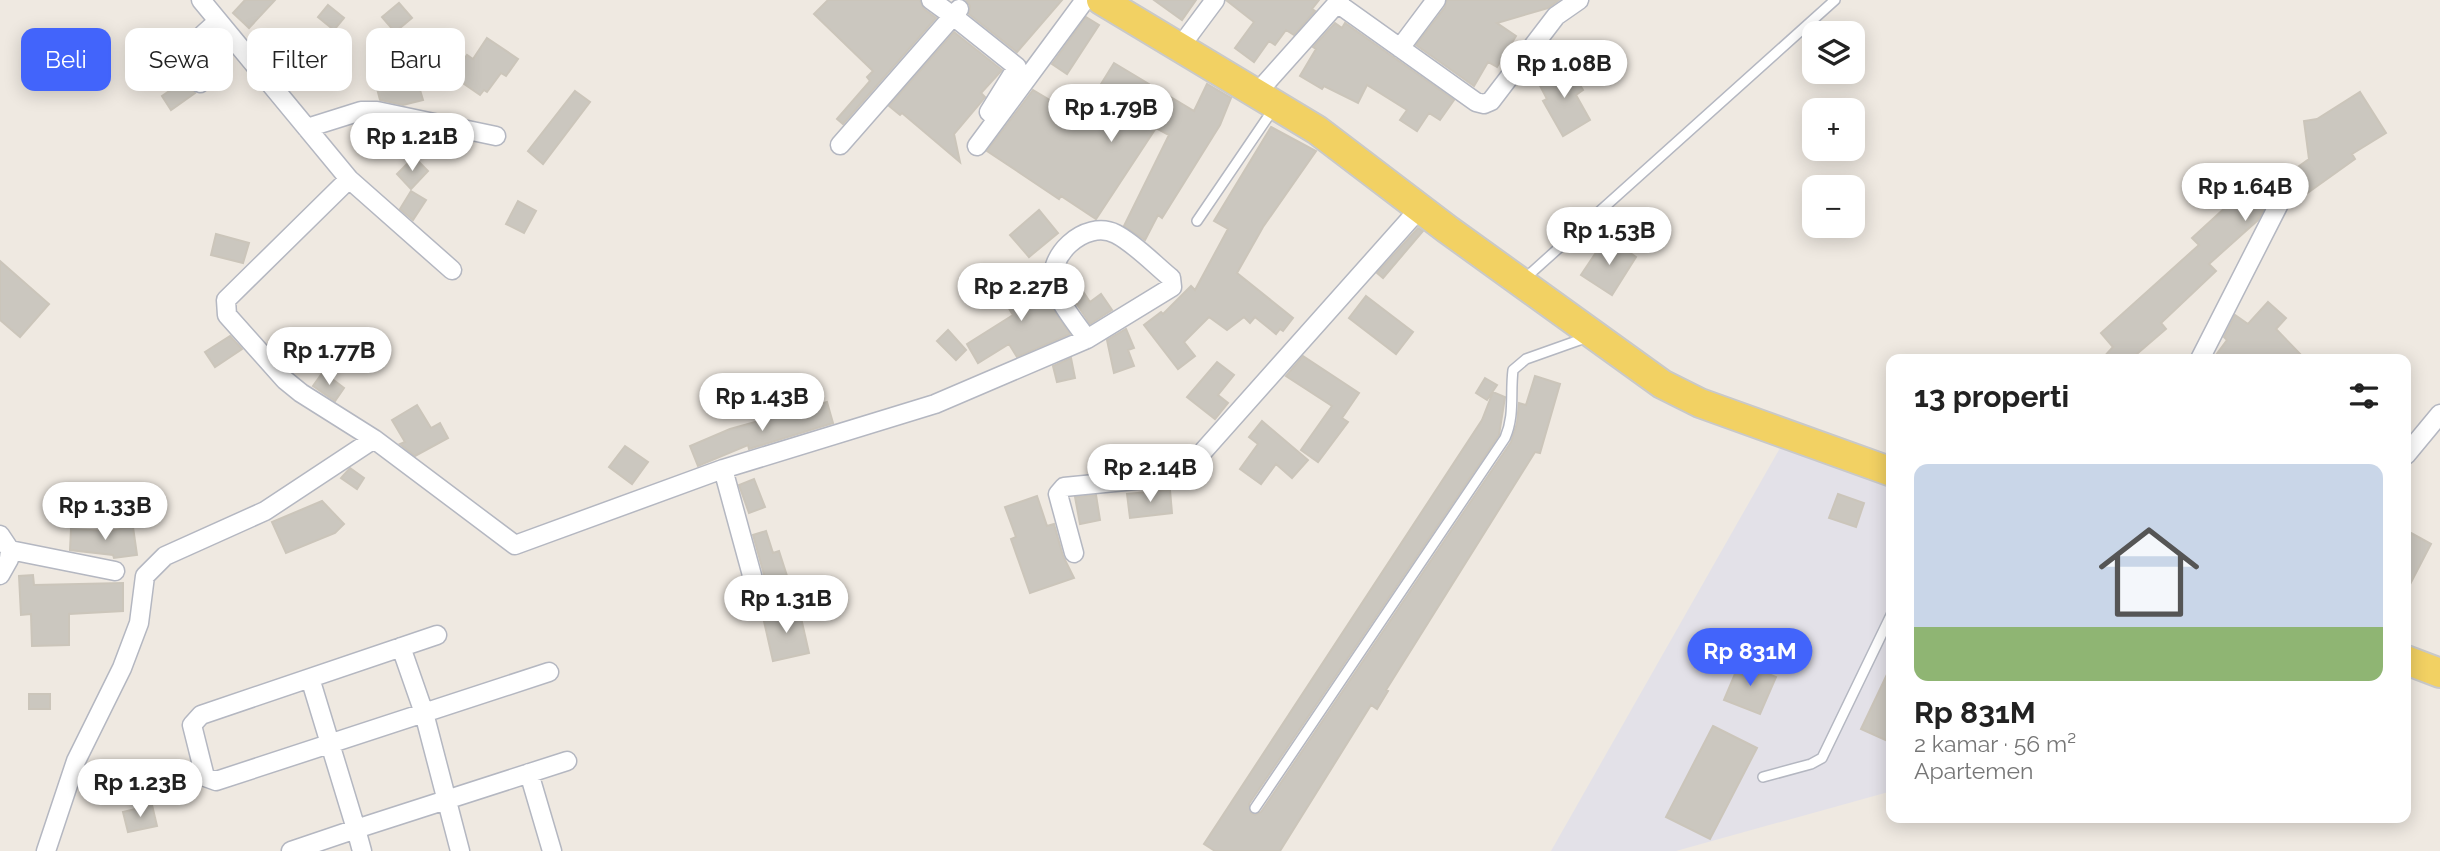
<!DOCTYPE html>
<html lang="id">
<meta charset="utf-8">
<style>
body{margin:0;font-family:Raleway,sans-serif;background:#f2f2f2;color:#222;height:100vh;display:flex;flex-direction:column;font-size:26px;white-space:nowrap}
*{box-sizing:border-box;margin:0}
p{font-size:23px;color:#767676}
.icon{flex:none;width:38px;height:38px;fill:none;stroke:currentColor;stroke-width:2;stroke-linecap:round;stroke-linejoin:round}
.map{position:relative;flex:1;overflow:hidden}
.panel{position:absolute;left:1886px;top:354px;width:525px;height:469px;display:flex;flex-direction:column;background:#fff;border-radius:14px;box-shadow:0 4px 18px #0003}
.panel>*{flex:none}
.banner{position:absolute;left:21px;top:28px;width:665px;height:63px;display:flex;gap:14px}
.fabs{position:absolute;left:1802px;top:21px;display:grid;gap:14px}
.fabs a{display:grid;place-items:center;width:63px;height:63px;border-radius:14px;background:#fff;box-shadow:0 4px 18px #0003;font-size:35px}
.price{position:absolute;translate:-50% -60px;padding:0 16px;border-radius:24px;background:#fff;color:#222;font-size:23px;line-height:46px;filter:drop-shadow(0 2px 4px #0008)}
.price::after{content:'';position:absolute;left:50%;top:42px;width:21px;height:16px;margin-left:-10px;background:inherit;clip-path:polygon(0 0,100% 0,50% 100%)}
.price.active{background:#4264fb;color:#fff}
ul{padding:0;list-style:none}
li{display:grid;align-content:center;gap:14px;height:371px;padding:0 28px}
li span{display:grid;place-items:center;height:217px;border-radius:14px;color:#555}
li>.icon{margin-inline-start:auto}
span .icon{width:126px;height:126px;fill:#fffc;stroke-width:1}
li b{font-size:30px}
h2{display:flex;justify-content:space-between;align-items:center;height:84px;padding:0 28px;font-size:30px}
.tag{padding:0 24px;border-radius:14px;background:#fff;box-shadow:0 4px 18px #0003;font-size:24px;line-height:63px}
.tag.active{background:#4264fb;color:#fff}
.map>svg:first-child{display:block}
.industrial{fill:#e3e1e8}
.building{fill:#cbc7bf;stroke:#cbc5ba;stroke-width:2}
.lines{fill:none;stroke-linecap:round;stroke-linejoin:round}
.lane-casing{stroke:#b4b7c1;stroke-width:12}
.street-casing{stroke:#b4b7c1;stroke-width:21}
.primary-casing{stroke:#c9c9c9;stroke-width:32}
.lane{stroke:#fff;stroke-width:9}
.street{stroke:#fff;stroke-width:18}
.primary{stroke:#f2d163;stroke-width:28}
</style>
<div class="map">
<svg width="2440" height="851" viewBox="0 0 2440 851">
<rect width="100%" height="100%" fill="#efe9e1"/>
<path class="industrial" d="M1784,441l108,38v312l-216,60h-125z"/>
<path class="building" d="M245,0h30l-26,28 -16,-15z
M828,0h92l4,9 12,9 -93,106 -6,-5 33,-38 -3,-4 6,-6 -59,-57z
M966,0h96l-45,52 -48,-38 1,-8z
M1154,0h42l-14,20z
M1226,0h93l-7,9 3,2 -21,24 -8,-5 -11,15 -6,-4 -15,21 -19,-14 19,-26z
M1447,0h112l-11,8 -51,15 19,13 -19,31 -9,-5 -14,24 -58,-41 29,-38z
M399,3l13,15 -17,14 -13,-15z
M328,5l16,13 -10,12 -16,-13z
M1086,17l13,8 -32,49 -15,-10z
M1335,23l7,5 3,-5 109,77 -14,20 -11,-7 -12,18 -17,-11 7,-10 -40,-25 -9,18 -34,-17 -2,3 -22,-13 16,-27 -3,-2z
M954,32l48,38 -21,23 4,4 -3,4 -28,33 6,28 -58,-49 -2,2 -11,-9z
M296,35l22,22 -17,16 -21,-23z
M487,38l31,21 -12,17 -5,-3 -14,19 -3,-2 -4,5 -23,-16 4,-5 -4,-4 10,-15 6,4z
M1114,63l80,48 13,-27 24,14 -11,27 -58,93 -4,-3 -13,25 -21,-14 45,-91 -13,-7 -60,91 -35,-23 -2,3 -72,-48 46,-61 47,28z
M1568,65l15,25 -7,5 14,25 -27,16 -20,-35 4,-2 -9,-17z
M414,70l9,30 -20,5 -23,-5 -5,-19z
M185,80l10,13 -24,17 -9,-14z
M575,91l15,11 -47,62 -15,-13z
M2360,92l26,41 -34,21 3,5 -63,45 -6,-12 -13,1 -15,27 -49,44 7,7 -55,52 5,6 -35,30h-29l11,-12 -12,-14 98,-88 -7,-7 58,-53 9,10 50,-36 -5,-38 13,-2z
M1271,127l45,24 -53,76 -26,46 56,45 -10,13 -3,-2 -4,5 -21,-17 -5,6 -6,-6 -17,13 -18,-13 -25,25 11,14 -17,13 -34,-44 17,-13 2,2 28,-28 4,4 33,-61 -14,-8z
M414,157l14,14 -17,18 -14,-15z
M411,191l15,9 -13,20 -13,-11z
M518,201l18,10 -12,22 -18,-9z
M1039,210l19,23 -29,24 -19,-22z
M1418,228l5,3 -40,47 -6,-5z
M216,234l33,9 -6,20 -32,-8z
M1603,242l14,9 3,-5 16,11 -24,38 -31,-20z
M0,261l49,43 -29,33 -20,-17z
M1025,272l16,26 4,-2 25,38 -53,23 -8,-13 -31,19 -11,-19 46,-29 -16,-26z
M1080,287l10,15 11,-8 11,16 -22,14 -20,-30z
M1366,296l47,36 -17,22 -47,-36z
M2268,302l18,16 -10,11 29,30h-92l14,-19 -3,-3 11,-22 13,9z
M1126,329l8,19 -6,2 6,16 -20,7 -7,-33z
M948,330l18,20 -10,10 -19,-19z
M230,336l12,13 -27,18 -10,-15z
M1303,356l56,37 -17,25 6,4 -30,40 -17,-12 31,-44 -46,-30z
M1071,358l4,20 -18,4 -4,-16z
M1217,362l17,13 -16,20 10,8 -13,16 -28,-22z
M323,372l21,16 -9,13 -22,-15z
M1535,376l25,8 -20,69 -5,-1 -149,238 2,1 -11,18 -6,-4 -91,146h-65l-11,-7 278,-424 11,-28 12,5 -6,38 -250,369 2,9 4,2 6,-3 250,-370 6,-19 2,-20 7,2z
M1485,378l12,7 -10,15 -11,-7z
M827,402l6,21 -84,26 -1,-4 -50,21 -8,-20 40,-17z
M417,405l14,23 9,-5 8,15 -33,18 -15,-12 5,-2 -13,-22z
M1262,421l46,39 -16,18 -16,-14 -15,20 -21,-15 18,-25 -9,-7z
M625,446l23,16 -16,22 -23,-17z
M350,468l14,10 -7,11 -16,-11z
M754,479l11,28 -16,6 -10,-28z
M1170,490l2,23 -42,5 -3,-24z
M1838,494l26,9 -8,24 -27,-9z
M1096,495l4,25 -20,4 -5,-27z
M1037,496l10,30 7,-2 9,32 11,22 -44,15 -19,-54 5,-2 -11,-30z
M322,501l22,23 -9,9 -49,20 -14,-31z
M133,527l4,28 -23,3 -1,-3 -43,-5 1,-21 38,2z
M766,531l7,22 6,-2 10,31 -21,7 -15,-54z
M2411,533l20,11 -25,48v-51z
M33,575l1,10 89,-2v28l-54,3v31l-37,1 -1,-32 -10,1 -2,-39z
M799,609l10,44 -36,8 -10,-44z
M1740,662l36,15 -16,37 -36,-14z
M1892,664v79l-31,-14z
M29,694h21v15h-21z
M1713,726l44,22 -47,91 -44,-22z
M152,805l5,21 -29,6 -5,-20z"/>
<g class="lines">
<defs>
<path id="lane" d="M1197,221l77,-113
M1522,281l313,-281
M1763,777l48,-13 11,-6 70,-145
M1255,808l250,-370c10,-23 5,-44 8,-68l13,-11 62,-22"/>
<path id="street" d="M201,0l148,179 103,91
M1337,3l139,99 8,2 7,-3 65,-85 23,-16
M959,9l-6,7 64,51 -28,45
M1180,47l35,-47
M1400,48l36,-48
M200,83c-22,-32 -7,-39 18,-62
M1256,94l84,-94
M307,128l54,-17h16l119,25
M840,145l113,-129 -22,-16
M977,146l108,-146
M349,179l-123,121 1,15 58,65 16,13 73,46 141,106 208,-76 212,-65 152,-65 85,-52 -1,-9c-16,-13 -37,-35 -55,-44 -31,-16 -73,24 -61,55 6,17 22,35 32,50
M2200,359l80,-157
M2406,455l34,-41
M723,469l36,132
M0,535l10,15 -1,9 -9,16
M10,550l105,21
M1074,553l-16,-59 6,-7 102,-10 17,-8 16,-13 221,-248
M437,635l-236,80 -9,10 13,52 11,4 333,-109
M401,647l23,66 36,138
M310,678l46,151 211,-68
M529,773l23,78
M46,851l30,-90 46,-93 17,-45 6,-47 20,-20 100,-45 109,-72
M291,851l65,-22 6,22"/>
<path id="primary" d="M1101,0l216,130 130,99 215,155 38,19 192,69
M2406,660l34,13"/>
</defs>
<use href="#lane" class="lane-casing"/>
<use href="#street" class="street-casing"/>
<use href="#primary" class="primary-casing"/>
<use href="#lane" class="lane"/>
<use href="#street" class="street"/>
<use href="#primary" class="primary"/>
</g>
</svg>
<div class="fabs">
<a><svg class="icon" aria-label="layers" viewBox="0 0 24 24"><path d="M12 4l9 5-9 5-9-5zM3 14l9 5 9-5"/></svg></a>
<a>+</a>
<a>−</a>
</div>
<b class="price" style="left:1564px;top:100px">Rp 1.08B</b>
<b class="price" style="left:1111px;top:144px">Rp 1.79B</b>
<b class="price" style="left:412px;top:173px">Rp 1.21B</b>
<b class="price" style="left:2245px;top:223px">Rp 1.64B</b>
<b class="price" style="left:1609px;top:267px">Rp 1.53B</b>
<b class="price" style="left:1021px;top:323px">Rp 2.27B</b>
<b class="price" style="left:329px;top:387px">Rp 1.77B</b>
<b class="price" style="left:762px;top:433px">Rp 1.43B</b>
<b class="price" style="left:1150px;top:504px">Rp 2.14B</b>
<b class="price" style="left:105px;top:542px">Rp 1.33B</b>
<b class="price" style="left:786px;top:635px">Rp 1.31B</b>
<b class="price active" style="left:1750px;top:688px">Rp 831M</b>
<b class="price" style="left:140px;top:819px">Rp 1.23B</b>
<div class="banner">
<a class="tag active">Beli</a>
<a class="tag">Sewa</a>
<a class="tag">Filter</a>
<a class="tag">Baru</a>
</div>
<section class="panel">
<h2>13 properti<svg class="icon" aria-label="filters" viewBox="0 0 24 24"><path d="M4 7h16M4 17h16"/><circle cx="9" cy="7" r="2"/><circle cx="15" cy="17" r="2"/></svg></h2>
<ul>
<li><span style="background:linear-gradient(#c9d6e8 75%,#8fb573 0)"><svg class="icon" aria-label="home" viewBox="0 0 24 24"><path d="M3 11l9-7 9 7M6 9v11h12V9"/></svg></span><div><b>Rp 831M</b><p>2 kamar · 56 m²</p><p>Apartemen</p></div></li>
</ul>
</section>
</div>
